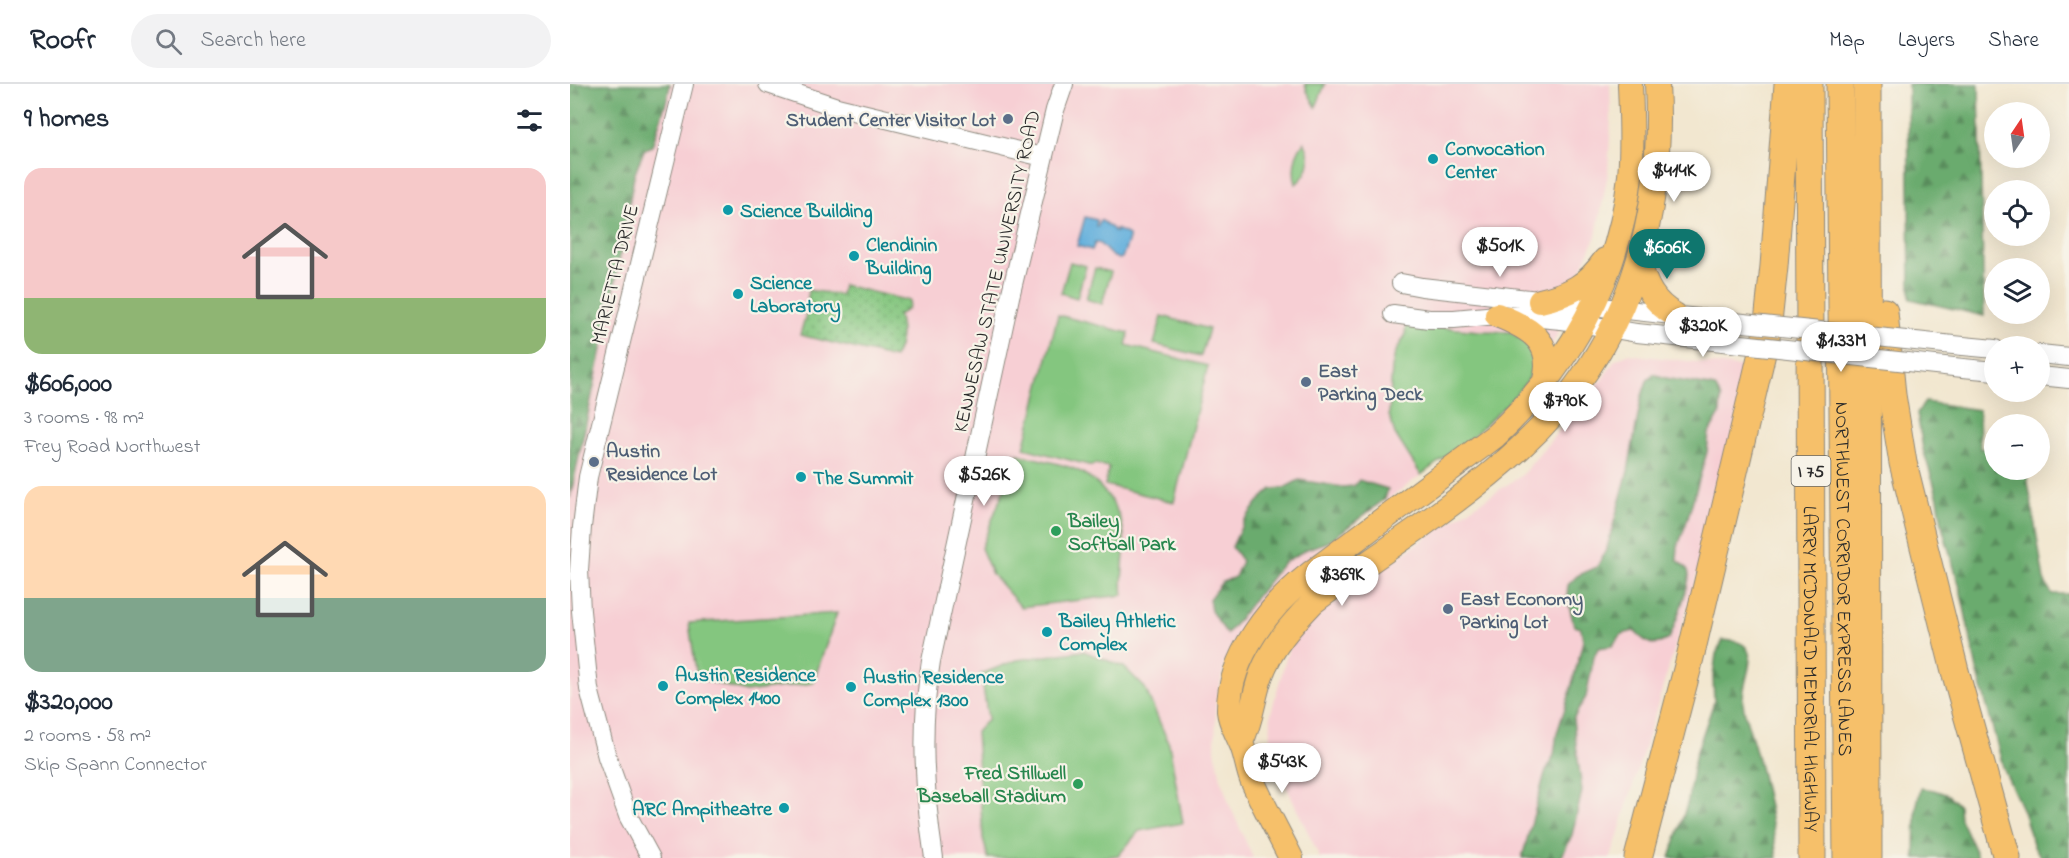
<!DOCTYPE html>
<meta charset="utf-8">
<style>
body{margin:0;font-family:"Indie Flower",sans-serif;background:#f2f2f3;color:#1f2937;height:100vh;display:flex;flex-direction:column;font-size:22px;white-space:nowrap}
*{box-sizing:border-box;margin:0}
p{font-size:20px;color:#747a83}
.icon{flex:none;width:33px;height:33px;fill:none;stroke:currentColor;stroke-width:2;stroke-linecap:round;stroke-linejoin:round}
.map{position:relative;flex:1;overflow:hidden}
.details{display:flex;flex-direction:column;background:#fff;width:570px}
.details>*{flex:none}
.needle{width:39px;rotate:13deg}
.buttons{position:absolute;left:1414px;top:18px;display:grid;gap:12px}
.buttons a{display:grid;place-items:center;width:66px;height:66px;border-radius:50%;background:#fff;box-shadow:0 6px 24px #0002;font-size:30px}
.price{position:absolute;translate:-50% -51px;padding:0 14px;border-radius:21px;background:#fff;color:#222;font-size:20px;line-height:39px;filter:drop-shadow(0 2px 3px #0008)}
.price::after{content:'';position:absolute;left:50%;top:36px;width:18px;height:14px;margin-left:-9px;background:inherit;clip-path:polygon(0 0,100% 0,50% 100%)}
.price.on{background:#0f766e;color:#fff}
ul{padding:0;list-style:none}
li{display:grid;align-content:center;gap:12px;height:318px;padding:0 24px}
li span{display:grid;place-items:center;height:186px;border-radius:18px;color:#555}
li>.icon{margin-inline-start:auto}
span .icon{width:108px;height:108px;fill:#fffc;stroke-width:1}
li b{font-size:26px}
h2{display:flex;justify-content:space-between;align-items:center;height:72px;padding:0 24px;font-size:26px}
header{display:flex;align-items:center;gap:36px;box-sizing:border-box;height:84px;padding:0 30px;background:#fff;border-bottom:2px solid #e0e1e3}
header strong{font-size:28px}
nav{display:flex;gap:33px;margin-inline-start:auto;font-size:21px}
.search{width:420px;height:54px;background:#f2f2f3;display:flex;align-items:center;gap:15px;box-sizing:border-box;padding:0 21px;border-radius:33px;color:#747a83;font-size:22px}
main{display:flex;flex:1;min-height:0}
.map>svg:first-child{display:block}
.built{fill:#f7cfd4}
.grass{fill:#84c67f;stroke:#587855;stroke-width:1.5}
.forest{fill:url(#forest-firs);stroke:#4b6b4c;stroke-width:1.5}
.garden{fill:url(#garden-dots);stroke:#587855;stroke-width:1.5}
.water{fill:#62afdc;stroke:#466d84;stroke-width:1.5}
.lines{fill:none;stroke-linecap:round;stroke-linejoin:round}
.minor-casing{stroke:#8e897e;stroke-width:20}
.major-casing{stroke:#8e897e;stroke-width:26}
.highway-casing{stroke:#8e897e;stroke-width:29}
.minor{stroke:#fff;stroke-width:18}
.major{stroke:#f6c06b;stroke-width:24}
.highway{stroke:#f6c06b;stroke-width:27}
.minor-bridge-casing{stroke:#8e897e;stroke-width:20;stroke-linecap:butt}
.minor-bridge{stroke:#fff;stroke-width:18}
.service-dot{fill:#5c6f8a;stroke:#f7f3e8;stroke-width:2}
.culture-dot{fill:#0f9aa8;stroke:#f7f3e8;stroke-width:2}
.leisure-dot{fill:#2e9e5b;stroke:#f7f3e8;stroke-width:2}
.labels{text-anchor:middle;stroke-width:4.5;stroke-linejoin:round;paint-order:stroke}
.shield{fill:#f7f3e8;stroke:#686764;stroke-width:1.5}
.shield-label{font-size:18px;font-weight:bold;fill:#2b2b2b}
.service-label{font-size:20px;font-weight:bold;fill:#4e5e75;stroke:#f7f3e8;text-anchor:start}
.culture-label{font-size:20px;font-weight:bold;fill:#0d838f;stroke:#f7f3e8;text-anchor:start}
.street-label{font-size:20px;fill:#2b2b2b;stroke:#f7f3e8}
.leisure-label{font-size:20px;font-weight:bold;fill:#27864d;stroke:#f7f3e8;text-anchor:start}
</style>
<header>
<strong>Roofr</strong>
<div class="search"><svg class="icon" aria-label="search" viewBox="0 0 24 24"><circle cx="10" cy="10" r="6"/><path d="M15 15l6 6"/></svg>Search here</div>
<nav><a>Map</a><a>Layers</a><a>Share</a></nav>
</header>
<main>
<section class="details">
<h2>9 homes<svg class="icon" aria-label="filters" viewBox="0 0 24 24"><path d="M4 7h16M4 17h16"/><circle cx="9" cy="7" r="2"/><circle cx="15" cy="17" r="2"/></svg></h2>
<ul>
<li><span style="background:linear-gradient(#f6c9c9 70%,#8fb573 0)"><svg class="icon" aria-label="home" viewBox="0 0 24 24"><path d="M3 11l9-7 9 7M6 9v11h12V9"/></svg></span><div><b>$606,000</b><p>3 rooms · 98 m²</p><p>Frey Road Northwest</p></div></li>
<li><span style="background:linear-gradient(#ffd9b3 60%,#7fa58c 0)"><svg class="icon" aria-label="home" viewBox="0 0 24 24"><path d="M3 11l9-7 9 7M6 9v11h12V9"/></svg></span><div><b>$320,000</b><p>2 rooms · 58 m²</p><p>Skip Spann Connector</p></div></li>
</ul>
</section>
<div class="map">
<svg width="1499" height="774" viewBox="0 0 1499 774">
<defs>
<pattern id="forest-firs" width="22" height="20" patternUnits="userSpaceOnUse" patternTransform="scale(1.5)"><rect width="22" height="20" fill="#6bab6e"/><path d="M5 1l3.5 6h-7zM16 11l3.5 6h-7z" fill="#588b5b"/></pattern>
<pattern id="garden-dots" width="8" height="8" patternUnits="userSpaceOnUse" patternTransform="scale(1.5)"><rect width="8" height="8" fill="#84c67f"/><path d="M2 2h.1M6 6h.1" fill="none" stroke="#6ca168" stroke-width="1.8" stroke-linecap="round"/></pattern>
</defs>
<rect width="100%" height="100%" fill="#f7f3e8"/>
<filter id="ink" filterUnits="userSpaceOnUse"><feTurbulence type="fractalNoise" baseFrequency=".0167" numOctaves="2"/><feDisplacementMap in="SourceGraphic" scale="12" xChannelSelector="R" yChannelSelector="G"/><feConvolveMatrix kernelMatrix="1 2 1 2 8 2 1 2 1" color-interpolation-filters="sRGB"/></filter>
<filter id="wash" filterUnits="userSpaceOnUse"><feTurbulence type="fractalNoise" baseFrequency=".008" numOctaves="4" result="noise"/><feDisplacementMap in="SourceGraphic" scale="24" xChannelSelector="R" yChannelSelector="G"/><feGaussianBlur stdDeviation="1.35" result="paint"/><feColorMatrix in="noise" values="0 0 0 0 0 0 0 0 0 0 0 0 0 0 0 0 0 1.4 0 .05"/><feComposite in="paint" operator="in"/></filter>
<g filter="url(#wash)">
<rect width="100%" height="100%" fill="#f2e7d0"/>
<path class="built" d="M0,0h1040l1,33 -3,56 -12,63 -16,36 -24,66 -33,51 -27,28 -34,28 -166,122 -19,16 -18,19 -17,24 -15,30 -11,44 -1,50 6,29 9,27 23,52h-683z
M1057,270l121,14 -33,147 -104,343h-291l-50,-106 1,-39 18,-66 21,-27 111,-79 101,-66 81,-97 12,-18z"/>
<path class="grass" d="M735,0h20l-9,23 -9,-16z
M734,58c9,16 6,31 -8,42 -4,-15 -2,-29 8,-42z
M500,178l16,4 -9,32 -16,-5z
M525,184l16,4 -9,32 -16,-5z
M488,231l71,18 -3,12 82,21 -34,136 -69,-17 4,-18 -14,-3 -3,2 -68,-18z
M592,232l47,13 -8,27 -47,-12z
M836,240l74,7 31,1 18,13 6,15 -7,20 -18,21 -37,35 -52,39 -26,-41 -6,-19 3,-47 3,-15 10,-17z
M448,370c18,5 37,8 54,14 27,10 49,39 52,67 2,20 -4,40 -1,60l-102,12 -29,-33 -11,-26z
M267,529l-24,70 -67,9 -49,-14 -8,-55z
M513,567l41,16 21,21 24,56 14,79 -44,8 -20,24 -21,3h-110l-5,-20 -7,-106 12,-13 -7,-45 36,-14z"/>
<path class="forest" d="M0,0h100l-2,12 -16,50 -8,4 -10,26 -23,131 -41,191z
M1338,0h71l5,232 -74,-17z
M1083,290l13,4 49,9 6,11 -1,16 -11,19 -2,19 -21,72 -8,22 -1,14c5,4 11,7 12,14 1,10 -15,54 -20,65 -18,9 -21,5 -35,-8l-12,3 -10,12 -14,2 -4,9 -8,40 -13,22 9,72 -10,44 -11,23h-39l23,-85 9,-18 3,-22 12,-37 14,-55 -2,-13 -7,-2 -7,-30 1,-11 9,-9 20,-9 10,-19 21,-77 13,-72 6,-18z
M1355,318l54,8 1,39 15,-2v23h31l18,110 8,14h17v264h-27l-8,-11 -11,-36 -19,-41 -27,-100 -17,-82 -17,-58 -5,-32 -15,-49 -6,-36z
M729,396l43,7 12,-1 5,-6 29,9 -3,10 -57,43 -21,7 -24,14 -56,71 -16,-23 -2,-12 13,-17 13,-5 7,-16 -10,-14 12,-26 14,-19 14,-13 12,-1z
M1153,556c10,1 23,1 26,13 4,13 -8,35 -6,50 2,16 8,30 12,45 10,36 18,74 22,110h-107l18,-57 7,-44 19,-55 -1,-26 3,-22z
M1351,704l13,2 14,5 11,11 1,13 18,39h-63l1,-50z"/>
<path class="garden" d="M273,201l67,16 -2,8 -10,6c5,15 4,29 -4,43l-94,-23 8,-28v-17l33,5z"/>
<path class="water" d="M515,133l12,3 -1,6h2l2,-6 2,1 11,8 1,2 2,1v-3l13,6v4l-7,19 -3,1 -7,-3 -13,-13h-4l-3,7 -15,-4z"/>
</g>
<g filter="url(#ink)">
<g class="lines">
<defs>
<path id="minor" d="M198,0l69,23 206,50
M831,199l21,4 303,34
M823,230l36,5h25l43,-4 22,1 42,4 76,13 86,9
M1393,262l32,3
M1470,270l29,3
M1393,284l32,3
M1470,292l29,3
M81,774l-23,-42 -21,-59 -18,-68 -8,-78 -2,-41 3,-43 6,-50 96,-393
M364,774c-10,-66 -14,-131 -3,-197l79,-364 45,-187 9,-26"/>
<path id="major" d="M1069,178c6,23 14,41 36,53
M970,217c30,-7 47,-15 65,-41
M927,231c34,13 59,28 47,69
M671,658c11,-22 12,-45 20,-67 11,-29 31,-51 52,-73 69,-51 144,-96 207,-154 106,-97 145,-224 137,-364
M721,774c-13,-26 -27,-51 -39,-78 -5,-13 -6,-27 -12,-39 -4,-10 -10,-19 -11,-30 -1,-54 42,-107 82,-138l184,-137c74,-69 124,-158 135,-260 3,-30 1,-62 0,-92"/>
<g id="highway">
<path id="s1" d="M1239,0l3,774"/>
<path id="s2" d="M1270,0l7,774"/>
<path d="M1297,0l1,774"/>
<path d="M1314,228l8,83 11,68 52,208 52,187"/>
<path d="M1068,774l50,-192 79,-334 7,-66 14,-182"/>
</g>
</defs>
<use href="#minor" class="minor-casing"/>
<use href="#major" class="major-casing"/>
<use href="#highway" class="highway-casing"/>
<use href="#minor" class="minor"/>
<use href="#major" class="major"/>
<use href="#highway" class="highway"/>
<defs>
<path id="minor-bridge" d="M1155,237l238,25
M1153,258l240,26"/>
</defs>
<use href="#minor-bridge" class="minor-bridge-casing"/>
<use href="#minor-bridge" class="minor-bridge"/>
</g>
</g>
<g class="service-dot">
<circle cx="438" cy="35" r="6"/>
<circle cx="736" cy="298" r="6"/>
<circle cx="24" cy="378" r="6"/>
<circle cx="878" cy="525" r="6"/>
</g>
<g class="culture-dot">
<circle cx="863" cy="75" r="6"/>
<circle cx="158" cy="126" r="6"/>
<circle cx="284" cy="172" r="6"/>
<circle cx="168" cy="210" r="6"/>
<circle cx="231" cy="393" r="6"/>
<circle cx="477" cy="548" r="6"/>
<circle cx="93" cy="602" r="6"/>
<circle cx="281" cy="603" r="6"/>
<circle cx="214" cy="724" r="6"/>
</g>
<g class="leisure-dot">
<circle cx="486" cy="447" r="6"/>
<circle cx="508" cy="700" r="6"/>
</g>
<g class="labels">
<rect class="shield" x="1221.5" y="372" width="39" height="30" rx="4.5"/>
<g class="shield-label">
<text x="1241" y="393">I 75</text>
</g>
<g class="service-label">
<text x="426" y="42" text-anchor="end">Student Center Visitor Lot</text>
<text x="748" y="293">East<tspan x="748" dy="23">Parking Deck</tspan></text>
<text x="36" y="373">Austin<tspan x="36" dy="23">Residence Lot</tspan></text>
<text x="890" y="521">East Economy<tspan x="890" dy="23">Parking Lot</tspan></text>
</g>
<g class="culture-label">
<text x="875" y="71">Convocation<tspan x="875" dy="23">Center</tspan></text>
<text x="170" y="133">Science Building</text>
<text x="296" y="167">Clendinin<tspan x="296" dy="23">Building</tspan></text>
<text x="180" y="205">Science<tspan x="180" dy="23">Laboratory</tspan></text>
<text x="243" y="400">The Summit</text>
<text x="489" y="543">Bailey Athletic<tspan x="489" dy="23">Complex</tspan></text>
<text x="105" y="597">Austin Residence<tspan x="105" dy="23">Complex 1400</tspan></text>
<text x="293" y="599">Austin Residence<tspan x="293" dy="23">Complex 1300</tspan></text>
<text x="202" y="731" text-anchor="end">ARC Ampitheatre</text>
</g>
<g class="street-label">
<text transform="translate(426 187) rotate(-77)" y="7">KENNESAW STATE UNIVERSITY ROAD</text>
<text transform="translate(44 190) rotate(-76)" y="7">MARIETTA DRIVE</text>
<text dy="7" stroke="none"><textPath href="#s2" startOffset="495">NORTHWEST CORRIDOR EXPRESS LANES</textPath></text>
<text dy="7" stroke="none"><textPath href="#s1" startOffset="585">LARRY MCDONALD MEMORIAL HIGHWAY</textPath></text>
</g>
<g class="leisure-label">
<text x="498" y="443">Bailey<tspan x="498" dy="23">Softball Park</tspan></text>
<text x="496" y="695" text-anchor="end">Fred Stillwell<tspan x="496" dy="23">Baseball Stadium</tspan></text>
</g>
</g>
</svg>
<div class="buttons">
<a><svg class="needle" viewBox="-14 -14 28 28"><path d="M0-13l5 13h-10z" fill="#e53935"/><path d="M0 13l5-13h-10z" fill="#747a83"/></svg></a>
<a><svg class="icon" aria-label="locate" viewBox="0 0 24 24"><circle cx="12" cy="12" r="6"/><path d="M12 2v4M12 18v4M2 12h4M18 12h4"/></svg></a>
<a><svg class="icon" aria-label="layers" viewBox="0 0 24 24"><path d="M12 4l9 5-9 5-9-5zM3 14l9 5 9-5"/></svg></a>
<a>+</a>
<a>−</a>
</div>
<b class="price" style="left:1104px;top:119px">$414K</b>
<b class="price" style="left:930px;top:194px">$501K</b>
<b class="price on" style="left:1097px;top:196px">$606K</b>
<b class="price" style="left:1133px;top:274px">$320K</b>
<b class="price" style="left:1271px;top:289px">$1.33M</b>
<b class="price" style="left:995px;top:349px">$790K</b>
<b class="price" style="left:414px;top:423px">$526K</b>
<b class="price" style="left:772px;top:523px">$369K</b>
<b class="price" style="left:712px;top:710px">$543K</b>
</div>
</main>
